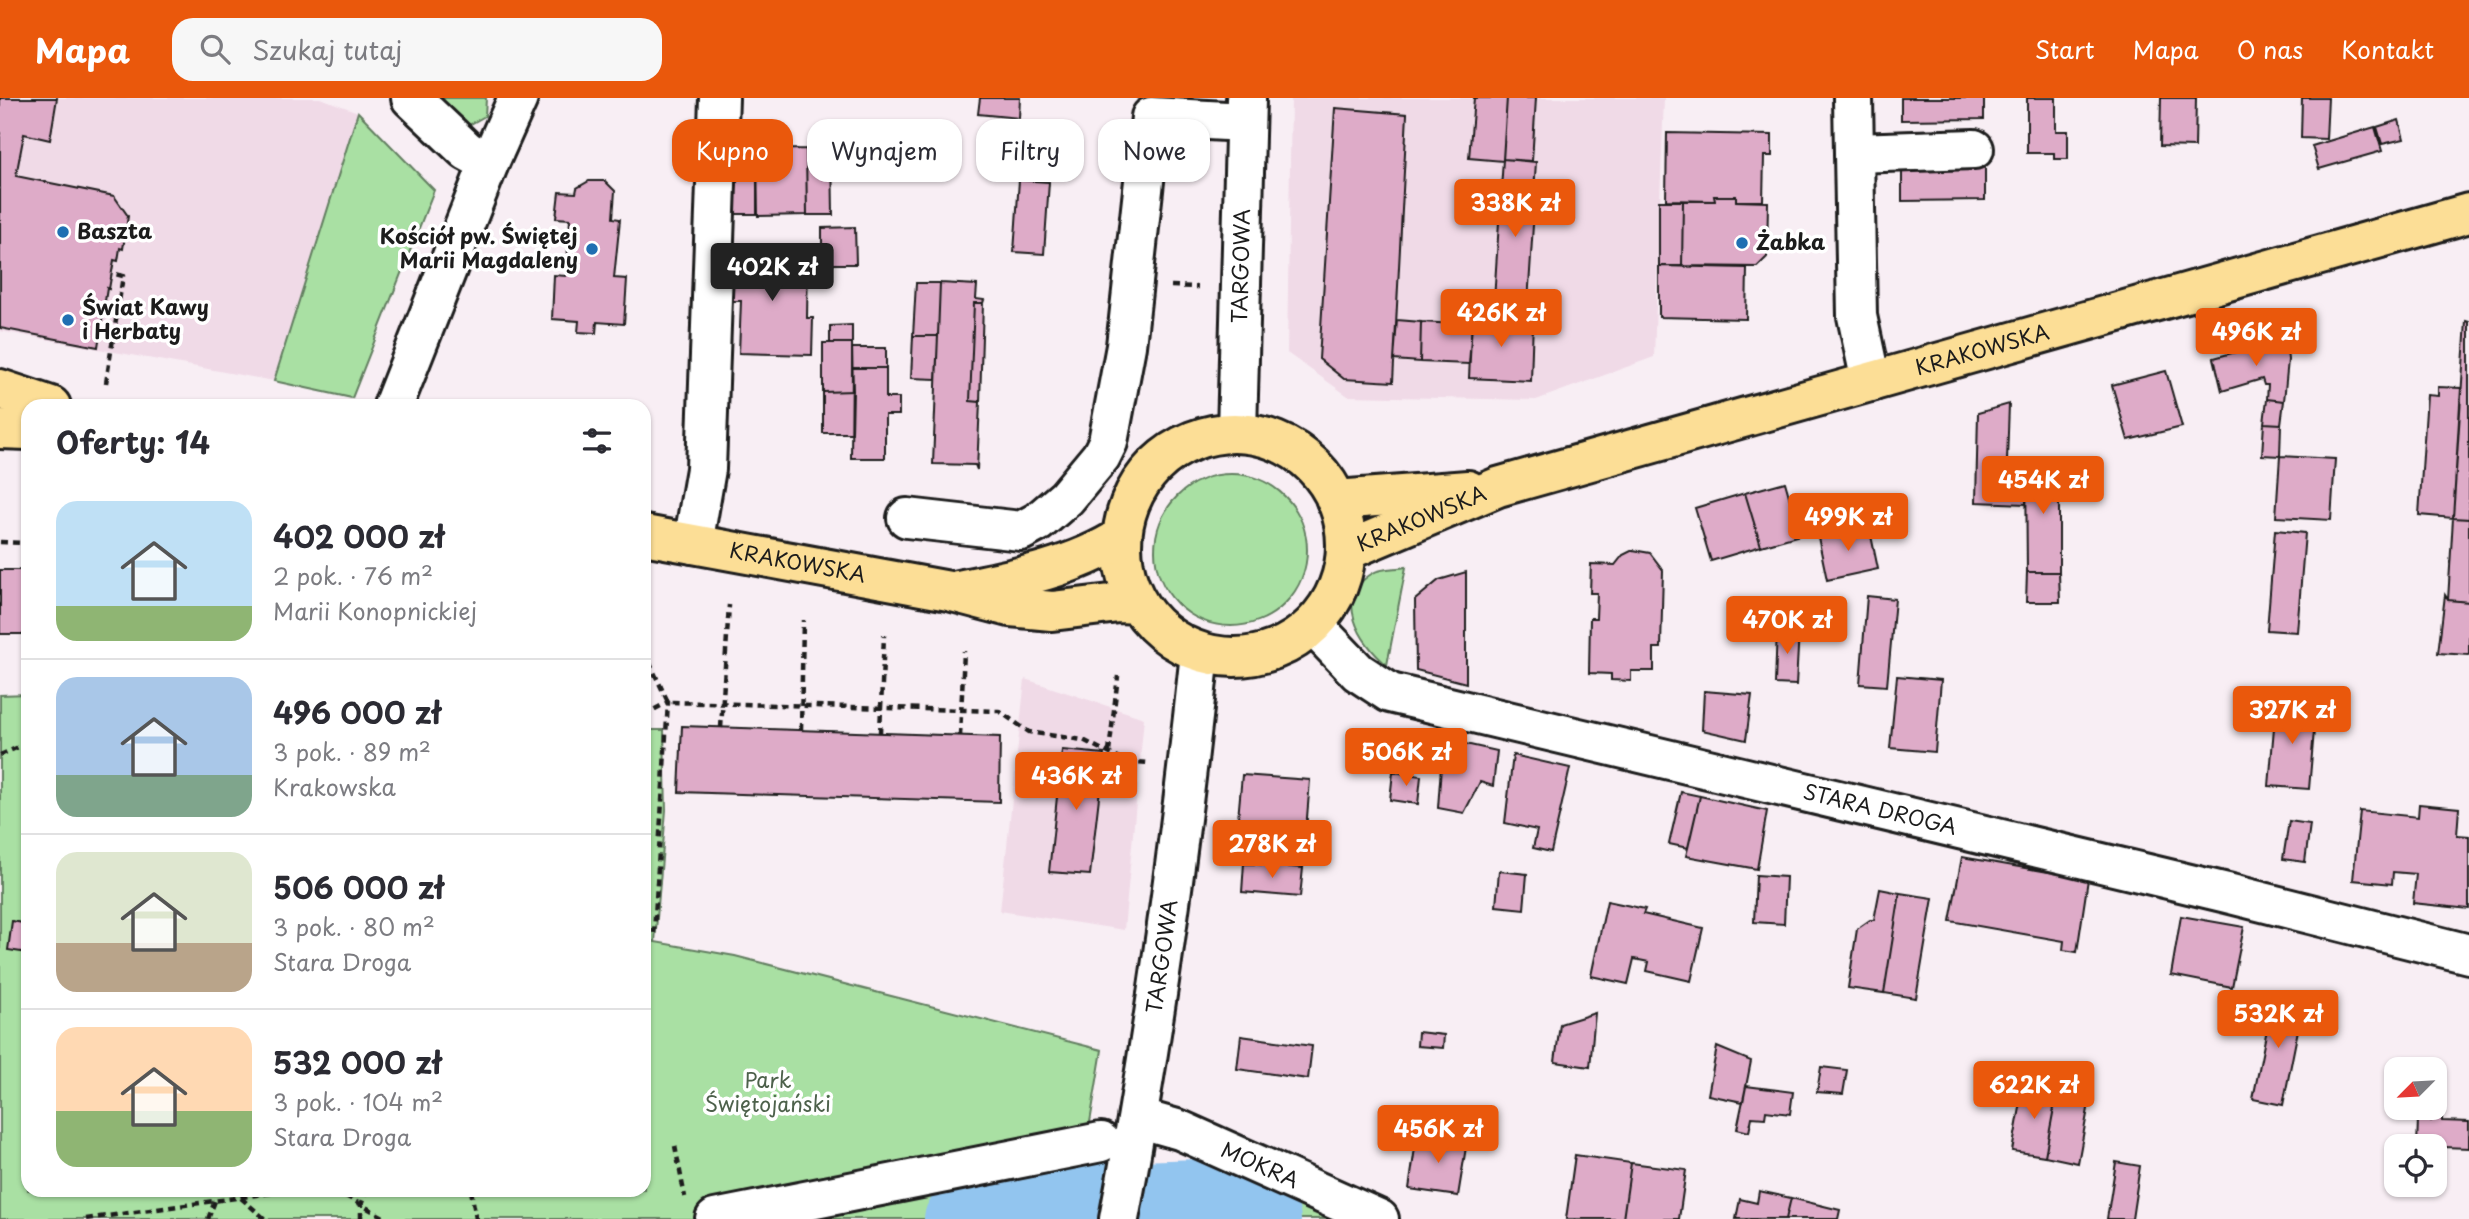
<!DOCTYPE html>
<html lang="pl">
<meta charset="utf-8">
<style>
body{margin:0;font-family:"Playpen Sans",sans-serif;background:#f7f7f7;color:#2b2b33;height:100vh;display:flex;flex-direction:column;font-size:26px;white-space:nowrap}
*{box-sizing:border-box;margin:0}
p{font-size:23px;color:#7c7c81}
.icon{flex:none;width:38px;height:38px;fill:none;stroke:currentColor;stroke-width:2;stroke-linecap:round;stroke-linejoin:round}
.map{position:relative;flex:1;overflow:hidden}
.side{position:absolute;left:21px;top:301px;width:630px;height:798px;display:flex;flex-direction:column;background:#fff;border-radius:21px;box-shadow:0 2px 5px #0004}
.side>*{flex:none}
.banner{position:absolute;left:672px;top:21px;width:665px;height:63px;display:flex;gap:14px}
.needle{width:46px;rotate:246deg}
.fabs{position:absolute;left:2384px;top:959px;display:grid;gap:14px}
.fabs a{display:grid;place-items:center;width:63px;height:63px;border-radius:14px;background:#fff;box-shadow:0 2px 5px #0004;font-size:35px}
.price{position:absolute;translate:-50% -60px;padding:0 16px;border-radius:7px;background:#ea580c;color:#fff;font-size:23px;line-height:46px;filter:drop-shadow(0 2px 4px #0008)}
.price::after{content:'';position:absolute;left:50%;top:42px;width:21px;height:16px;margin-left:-10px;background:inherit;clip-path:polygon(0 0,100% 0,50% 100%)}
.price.on{background:#222;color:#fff}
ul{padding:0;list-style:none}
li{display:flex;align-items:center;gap:21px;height:175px;padding:0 35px}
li+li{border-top:2px solid #e1e1e2}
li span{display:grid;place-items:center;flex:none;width:196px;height:140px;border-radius:21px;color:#555}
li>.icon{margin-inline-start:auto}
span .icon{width:84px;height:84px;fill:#fffc;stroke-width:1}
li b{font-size:30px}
h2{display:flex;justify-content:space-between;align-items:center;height:84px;padding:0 35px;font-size:30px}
.pill{padding:0 24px;border-radius:21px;background:#fff;box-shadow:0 2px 5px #0004;font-size:24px;line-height:63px}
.pill.on{background:#ea580c;color:#fff}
header{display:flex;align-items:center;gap:42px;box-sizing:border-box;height:98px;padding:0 35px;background:#ea580c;color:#fff}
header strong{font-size:33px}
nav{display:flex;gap:38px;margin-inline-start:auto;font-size:24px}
.search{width:490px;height:63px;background:#f7f7f7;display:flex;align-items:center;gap:18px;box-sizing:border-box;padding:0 24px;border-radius:21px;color:#7c7c81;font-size:26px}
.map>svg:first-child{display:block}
.built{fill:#f0dae7}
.green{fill:#a9e0a3;stroke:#627e60;stroke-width:2}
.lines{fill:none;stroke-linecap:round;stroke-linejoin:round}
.river{stroke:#92c5ef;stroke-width:66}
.building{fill:#deabc8;stroke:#1c1c1c;stroke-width:2}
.minor-casing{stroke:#1c1c1c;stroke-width:44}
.major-casing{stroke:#1c1c1c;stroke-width:44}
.path{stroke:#1c1c1c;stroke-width:4.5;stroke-dasharray:7 5;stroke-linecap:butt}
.minor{stroke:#fff;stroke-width:38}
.major{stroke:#fcde96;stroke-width:38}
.poi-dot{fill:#1f6fb2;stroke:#fff;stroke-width:2.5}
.labels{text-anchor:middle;stroke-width:7;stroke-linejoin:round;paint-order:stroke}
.poi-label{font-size:21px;font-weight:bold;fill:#1c1c1c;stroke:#fff;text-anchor:start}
.street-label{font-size:21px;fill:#1c1c1c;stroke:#fff}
.park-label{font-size:21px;fill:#4d614b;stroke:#fff}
</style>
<header>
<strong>Mapa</strong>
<div class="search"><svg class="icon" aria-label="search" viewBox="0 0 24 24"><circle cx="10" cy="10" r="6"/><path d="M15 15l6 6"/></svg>Szukaj tutaj</div>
<nav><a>Start</a><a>Mapa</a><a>O nas</a><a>Kontakt</a></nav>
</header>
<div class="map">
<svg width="2469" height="1121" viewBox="0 0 2469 1121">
<rect width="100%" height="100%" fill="#f8eef4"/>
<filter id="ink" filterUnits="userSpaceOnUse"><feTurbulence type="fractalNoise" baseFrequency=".0143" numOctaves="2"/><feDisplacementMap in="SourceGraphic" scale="14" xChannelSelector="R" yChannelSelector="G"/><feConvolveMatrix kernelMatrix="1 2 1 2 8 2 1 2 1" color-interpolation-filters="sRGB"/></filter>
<g filter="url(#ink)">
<path class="built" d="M0,0h320l38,14 -84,269 -274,-50z
M1291,0h373l-10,259 -118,43 -188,-4 -61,-43z
M1025,581l119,39 -20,212 -124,-19z"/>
<path class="green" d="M429,0h57l-1,18 -16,9 -10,-3z
M358,14l76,78 -82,208 -78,-17z
M1155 452a76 76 0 1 1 152 0a76 76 0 1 1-152 0Z
M1406,469l-19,98c-27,-22 -55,-68 -14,-92 8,-5 23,-4 33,-6z
M28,596v496h616v-460h20l2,80 -11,132 80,14 367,94 -28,169h-1074v-524z
M1203,1069l58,19 76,33h-148z"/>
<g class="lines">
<path class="river" d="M957,1121l117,-23 128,-4 66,27"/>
</g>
<path class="building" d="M0,0h57l-7,42 -26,-6 -8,42 98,20 14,20 -5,33 -3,-1 -2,13 -4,-1 -5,29 -2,-1 -9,59 -98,-19z
M980,0h40l-1,20 -41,-4z
M1474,0h33l-4,63 -34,-3z
M1507,0h29l-4,63 -29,-2z
M1901,0h83v21l-83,1z
M2027,0h29v33h12v28h-14v-6h-27z
M2161,0h35l-1,49 -35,-1z
M2302,0h26l-2,41 -25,-1z
M1335,10l72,6 -14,268 -49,-3 -25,-20z
M2399,22l5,19 -22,5 -5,-17z
M2375,29l7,24 -63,18 -7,-23z
M1667,35l105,2v21h-8l-1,45h-27v-5h-22l1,5 -49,-1z
M806,51l1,66 -49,1 -1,-66z
M806,51h26l1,66h-26z
M734,52h23v64h-22z
M1503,61l33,3 -2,30h6l-2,17h-4l-7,109 -34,-2z
M1902,69h83v33l-83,1z
M1019,82l30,2 -5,72 -30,-2z
M589,83h16l10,10 -2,27 7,1 -6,59 13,1 -3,45 -27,-2 -1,11 -18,-1 1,-11 -27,-2 2,-44 12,1 4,-57 -14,-1 3,-26 17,1 1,-5z
M1714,98h22v5l32,1 -1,55 -10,10 -75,-1 1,-65h32z
M1659,103h24l-1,65h-23z
M855,129l1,37h-34v-36z
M776,151v11l32,-1 -1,59h6l-1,37 -73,-2 2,-52h-10l-1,-50z
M1659,168l88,2 -1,51 -87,-2z
M916,185h24l-2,53h-25z
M940,185l37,2 -1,14 8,1 -1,3h-9l-4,98 10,1 -3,68 -2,-5 -42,-1z
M974,205h9l-3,99 -10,-1z
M1472,218l61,3 -2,62 -62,-3z
M1397,222l24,2 -1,40 -26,-2z
M2466,223l3,1v197l-16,-1z
M1421,224l51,3 -3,39 -49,-2z
M852,227v18h-22v-17z
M913,238h25l-2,43 -25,-1z
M2286,240l2,22 -4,41 -17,-2 1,-14h-4l-2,-6 -40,12 -8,-33z
M823,245h29l1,48 -30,1z
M852,250h34v20h-34z
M852,270h34v30h13v17h-14v43h-34z
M2166,273l16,56 -54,13 -16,-55z
M2438,289l23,1 -8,130 -34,-3 8,-120 11,1z
M853,293l-1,42h-29v-41z
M2267,301l17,2 -3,23 -17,-1z
M2009,306l-2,57h19v43l-50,-2 2,-89z
M2264,325l17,1 -1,32 -18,-1z
M2280,358l55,3 -4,61 -55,-3z
M2059,363v111h-32l-1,-110z
M1785,384l15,53 -39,11 -16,-53z
M1745,395l16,53 -50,15 -16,-53z
M2453,420l16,1v83l-21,-2z
M1869,428l9,43 -51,11 -9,-43z
M2275,432l30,3 -8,99 -30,-2z
M1633,452l17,3 13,17 -2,78h-7v23h-23v10l-20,-1v-6l-22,-1 1,-55h6l1,-25h-7l1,-29 24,1 8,-10z
M0,472h28v64h-28z
M1466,474v111l-50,-13 -1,-70 24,-20z
M2027,474h32l1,30h-34z
M2445,497l3,5 21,2v53l-31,-2z
M1867,498l28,3 -8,87 -27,-2z
M1777,530l22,1 -3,56 -21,-1z
M1897,578l44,4 -6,72 -45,-4z
M1704,593l48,4 -6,45 -44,-10z
M2276,606l40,3 -7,82 -40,-3z
M682,628l318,11 -1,65 -320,-10z
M1443,641l54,12 -4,35 -13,-4 -16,31 -26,-5z
M1062,652l42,4 -14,121 -41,-3z
M1513,657l57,13 -19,84 -18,-4 4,-18 -32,-7z
M1393,674l28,4 -3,28 -28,-4z
M1242,677l68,5 -7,88 -69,-6z
M1681,694l19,4 -12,52 -19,-4z
M1700,698l67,15 -10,58 -71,-13z
M2419,706l40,4 -2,27 12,1v73l-56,-6 3,-29 -23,-2 -1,12 -39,-4 7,-69 58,6z
M2289,723l21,3 -5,38 -22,-3z
M1962,759l126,22 -11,73 -14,-2 1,-9 -114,-20z
M1244,765l59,5 -3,29 -58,-5z
M1499,773l28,3 -3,35 -28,-3z
M1756,777l30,2 -2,47 -30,-2z
M1880,791l20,4 -16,100 -36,-5 9,-59 13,-9h4z
M1900,795l33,5 -17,100 -32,-5z
M1607,803l38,8 -2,5 60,14 -12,53 -44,-10 2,-9 -15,-3 -6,25 -37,-8z
M2181,818l63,11 -12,60 -61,-12z
M12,823l16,3v29l-20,-3z
M2274,896l30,6 -21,105 -30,-6z
M1595,915l-5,54 -35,-5 5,-38z
M1418,934l26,3 -1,13 -26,-2z
M1241,938l71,10 -4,33 -71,-10z
M1717,949l34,14 -8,41 -35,-7z
M1821,969l26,3 -4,24 -26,-2z
M1746,988l47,6 -3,22 -24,-3 -1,7 -13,-1 -3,15 -12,-3z
M2024,988l33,6 -12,64 -33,-5z
M2057,994l33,6 -12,65 -33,-7z
M2432,1013l10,1v9l27,1v26l-52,-2 1,-26 13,1z
M1417,1036l50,7 -9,55 -49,-7z
M1575,1057l56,8 -8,56h-57z
M2116,1064l24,4 -8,53h-25z
M1631,1065l55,7 -7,49h-56z
M1759,1093l32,7 -5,21h-50l4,-20 17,4z
M1791,1100l49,12 -2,9h-52z"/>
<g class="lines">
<defs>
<g id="minor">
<path d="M411,0l56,53 22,12"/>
<path d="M1853,0l4,218 14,66"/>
<path d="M1854,55l120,-4"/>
<path d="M393,308l96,-243 29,-65"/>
<path id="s1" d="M1237,334l9,-333"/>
<path d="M907,420l114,13 17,-9 28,-24 35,-42 7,-14 18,-96 25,-229 94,5"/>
<path d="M693,446l13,-75 13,-371"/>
<path id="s2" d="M1313,527l45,47 32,21 837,200 242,61"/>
<path id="s3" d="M1138,1020l42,12 199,89"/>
<path d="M715,1121l386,-77"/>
<path id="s4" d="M1119,1121c36,-188 61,-376 81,-566"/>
</g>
<g id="major">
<path d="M0,291l51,17"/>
<path d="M0,331l28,1"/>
<circle cx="1234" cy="447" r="112"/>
<path d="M1336,402l132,-10"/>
<path id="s5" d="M644,437l305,56 61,16 42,4 67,-8 19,1"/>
<path id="s6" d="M1346,453l152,-64 971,-274"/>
<path d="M958,492c56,-11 116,-22 164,-53"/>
</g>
</defs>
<use href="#minor" class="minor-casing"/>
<use href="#major" class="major-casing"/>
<path class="path" d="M1171,188l27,1
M106,285l17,-107 -11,-3
M0,444l28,1
M644,553l24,51 331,9 30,21 54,8 41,21 24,2
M644,617l24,-13 -14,231
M721,630l8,-123
M801,632l2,-110
M880,635l4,-98
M960,638l4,-85
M1109,654l9,-76
M0,657l28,-12
M675,1048l10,51
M335,1092l52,29
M471,1092l5,29
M241,1100l24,21
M86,1121l206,-29
M208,1121l7,-18
M361,1121v-14l6,-15"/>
<use href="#minor" class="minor"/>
<use href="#major" class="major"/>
</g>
</g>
<g class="poi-dot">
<circle cx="63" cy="134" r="7"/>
<circle cx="1742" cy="145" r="7"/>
<circle cx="592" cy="151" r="7"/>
<circle cx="68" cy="222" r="7"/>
</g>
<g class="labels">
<g class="poi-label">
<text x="77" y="141">Baszta</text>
<text x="578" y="146" text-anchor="end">Kościół pw. Świętej<tspan x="578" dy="24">Marii Magdaleny</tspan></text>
<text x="1756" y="152">Żabka</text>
<text x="82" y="217">Świat Kawy<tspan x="82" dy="24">i Herbaty</tspan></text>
</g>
<g class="street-label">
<text dy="7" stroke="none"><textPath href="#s1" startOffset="166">TARGOWA</textPath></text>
<text dy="7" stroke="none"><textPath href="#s6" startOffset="668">KRAKOWSKA</textPath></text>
<text dy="7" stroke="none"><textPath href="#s6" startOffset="82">KRAKOWSKA</textPath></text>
<text dy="7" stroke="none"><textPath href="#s5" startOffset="156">KRAKOWSKA</textPath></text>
<text dy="7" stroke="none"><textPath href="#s2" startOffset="607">STARA DROGA</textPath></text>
<text dy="7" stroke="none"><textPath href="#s4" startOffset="266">TARGOWA</textPath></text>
<text dy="7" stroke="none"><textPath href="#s3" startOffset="131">MOKRA</textPath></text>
</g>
<g class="park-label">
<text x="768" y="990">Park<tspan x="768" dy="24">Świętojański</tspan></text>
</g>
</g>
</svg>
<div class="fabs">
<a><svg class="needle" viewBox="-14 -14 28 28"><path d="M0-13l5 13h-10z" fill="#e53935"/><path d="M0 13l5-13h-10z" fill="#7c7c81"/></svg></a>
<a><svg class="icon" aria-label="locate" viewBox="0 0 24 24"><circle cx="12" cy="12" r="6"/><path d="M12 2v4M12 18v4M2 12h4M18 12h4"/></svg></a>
</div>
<b class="price" style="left:1515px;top:141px">338K zł</b>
<b class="price on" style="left:772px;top:205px">402K zł</b>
<b class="price" style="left:1501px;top:251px">426K zł</b>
<b class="price" style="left:2256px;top:270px">496K zł</b>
<b class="price" style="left:2043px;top:418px">454K zł</b>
<b class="price" style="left:1848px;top:455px">499K zł</b>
<b class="price" style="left:1787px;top:558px">470K zł</b>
<b class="price" style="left:2292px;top:648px">327K zł</b>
<b class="price" style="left:1406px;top:690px">506K zł</b>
<b class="price" style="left:1076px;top:714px">436K zł</b>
<b class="price" style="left:1272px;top:782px">278K zł</b>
<b class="price" style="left:2278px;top:952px">532K zł</b>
<b class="price" style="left:2034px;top:1023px">622K zł</b>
<b class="price" style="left:1438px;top:1067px">456K zł</b>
<div class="banner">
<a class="pill on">Kupno</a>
<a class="pill">Wynajem</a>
<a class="pill">Filtry</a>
<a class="pill">Nowe</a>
</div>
<section class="side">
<h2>Oferty: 14<svg class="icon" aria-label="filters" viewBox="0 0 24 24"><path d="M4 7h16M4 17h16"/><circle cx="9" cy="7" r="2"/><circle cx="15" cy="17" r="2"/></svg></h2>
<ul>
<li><span style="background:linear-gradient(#bfe0f5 75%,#8fb573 0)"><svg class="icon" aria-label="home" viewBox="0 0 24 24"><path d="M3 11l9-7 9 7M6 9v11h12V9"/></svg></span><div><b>402 000 zł</b><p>2 pok. · 76 m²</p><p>Marii Konopnickiej</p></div></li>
<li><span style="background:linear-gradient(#a9c7e8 70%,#7fa58c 0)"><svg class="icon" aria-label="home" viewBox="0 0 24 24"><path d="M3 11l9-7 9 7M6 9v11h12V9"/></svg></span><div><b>496 000 zł</b><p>3 pok. · 89 m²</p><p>Krakowska</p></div></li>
<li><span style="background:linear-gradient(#dfe7d0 65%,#b9a48a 0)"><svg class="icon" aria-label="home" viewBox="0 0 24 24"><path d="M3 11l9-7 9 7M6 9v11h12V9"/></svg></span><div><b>506 000 zł</b><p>3 pok. · 80 m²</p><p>Stara Droga</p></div></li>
<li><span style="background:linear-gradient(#ffd9b3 60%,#8fb573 0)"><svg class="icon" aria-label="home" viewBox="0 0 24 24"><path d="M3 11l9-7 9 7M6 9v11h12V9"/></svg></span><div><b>532 000 zł</b><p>3 pok. · 104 m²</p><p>Stara Droga</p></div></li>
</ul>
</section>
</div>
